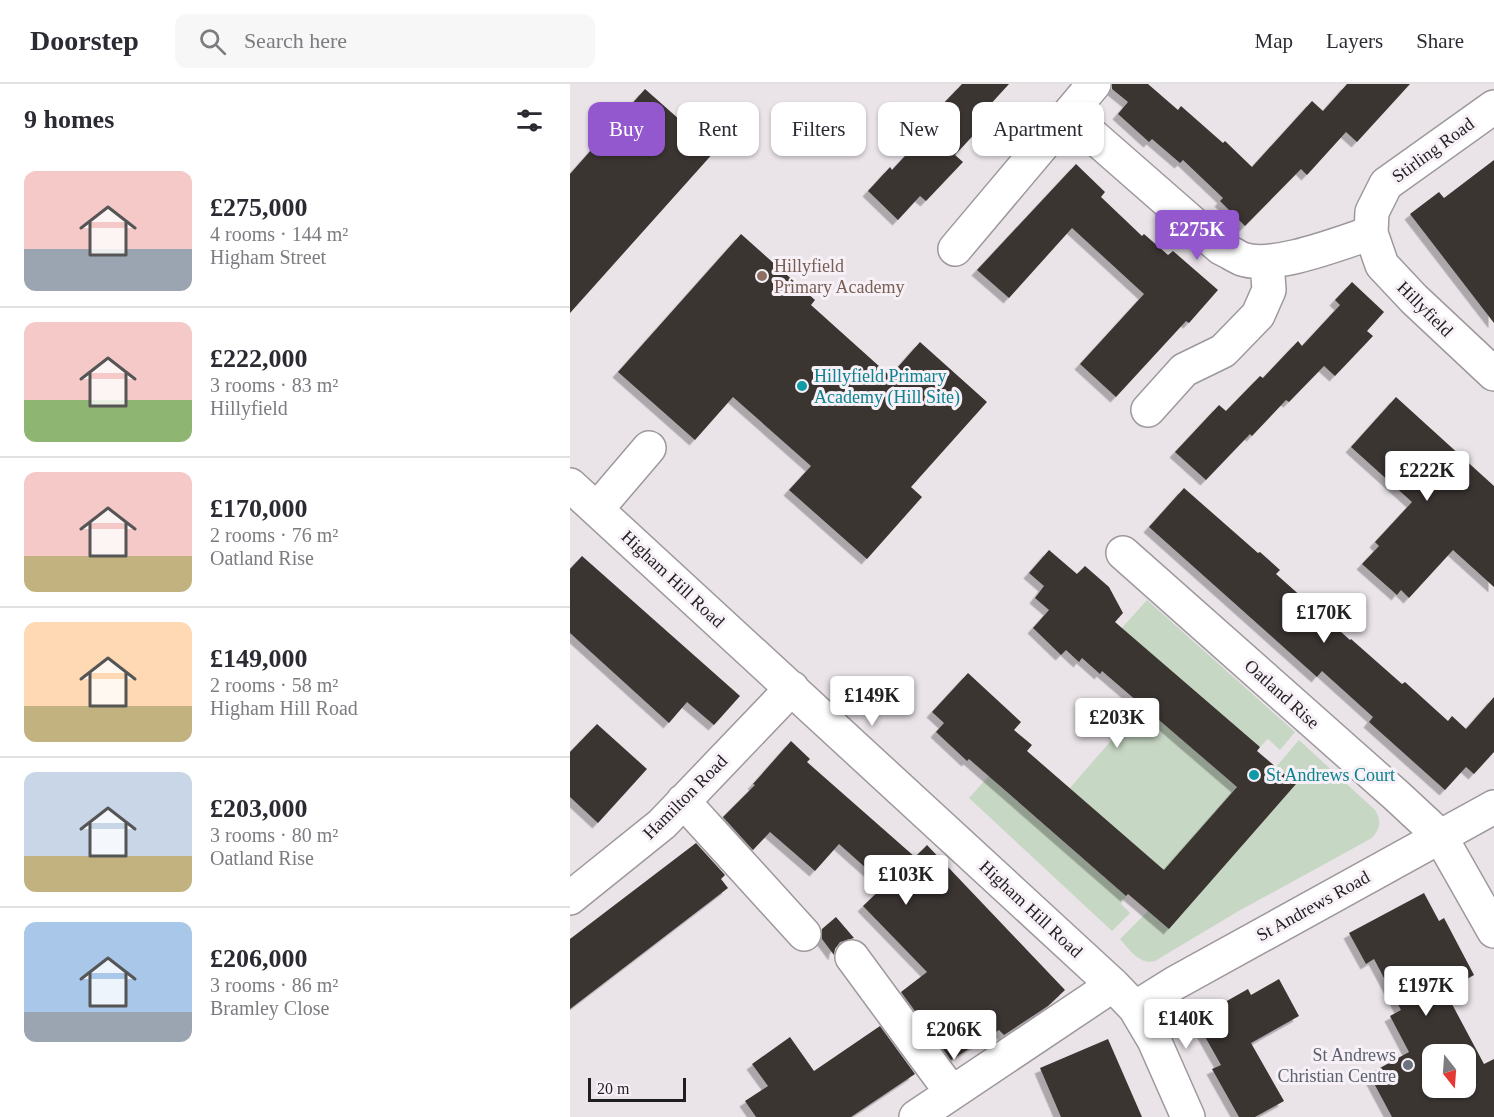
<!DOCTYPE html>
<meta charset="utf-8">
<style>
body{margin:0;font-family:Georgia,serif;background:#f7f7f7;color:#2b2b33;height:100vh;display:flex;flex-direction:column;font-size:22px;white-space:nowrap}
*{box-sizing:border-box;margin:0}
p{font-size:20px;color:#7c7c81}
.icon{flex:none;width:33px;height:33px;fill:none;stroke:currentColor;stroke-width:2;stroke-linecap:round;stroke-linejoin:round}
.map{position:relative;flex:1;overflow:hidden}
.drawer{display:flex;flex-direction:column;background:#fff;width:570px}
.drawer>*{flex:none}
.hud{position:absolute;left:18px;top:18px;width:570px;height:54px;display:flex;gap:12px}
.needle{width:39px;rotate:163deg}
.controls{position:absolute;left:852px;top:960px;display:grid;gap:12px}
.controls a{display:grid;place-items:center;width:54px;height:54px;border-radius:12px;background:#fff;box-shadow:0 2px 4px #0004;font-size:30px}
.scale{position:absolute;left:18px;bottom:15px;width:98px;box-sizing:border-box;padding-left:6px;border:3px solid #201e20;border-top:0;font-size:16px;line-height:21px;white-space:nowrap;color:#201e20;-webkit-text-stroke:4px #f7f1f7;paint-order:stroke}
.price{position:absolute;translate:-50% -51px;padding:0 14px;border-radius:6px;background:#fff;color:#222;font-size:20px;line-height:39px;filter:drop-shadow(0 2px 3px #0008)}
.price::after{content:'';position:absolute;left:50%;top:36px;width:18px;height:14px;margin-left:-9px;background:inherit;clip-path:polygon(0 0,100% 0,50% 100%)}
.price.current{background:#9357ce;color:#fff}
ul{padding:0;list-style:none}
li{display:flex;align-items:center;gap:18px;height:150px;padding:0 24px}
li+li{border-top:2px solid #e1e1e2}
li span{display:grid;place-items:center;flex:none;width:168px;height:120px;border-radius:12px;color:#555}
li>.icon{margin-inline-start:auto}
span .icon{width:72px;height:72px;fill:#fffc;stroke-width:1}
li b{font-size:26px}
h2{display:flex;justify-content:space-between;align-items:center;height:72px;padding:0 24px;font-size:26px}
.tag{padding:0 21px;border-radius:12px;background:#fff;box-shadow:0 2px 4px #0004;font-size:21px;line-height:54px}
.tag.current{background:#9357ce;color:#fff}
header{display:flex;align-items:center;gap:36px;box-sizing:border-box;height:84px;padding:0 30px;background:#fff;border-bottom:2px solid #e1e1e2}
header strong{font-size:28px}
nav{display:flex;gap:33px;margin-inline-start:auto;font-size:21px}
.search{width:420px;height:54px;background:#f7f7f7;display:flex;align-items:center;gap:15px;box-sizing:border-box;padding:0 21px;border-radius:12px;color:#7c7c81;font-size:22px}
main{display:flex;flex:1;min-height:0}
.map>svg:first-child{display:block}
.green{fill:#c6d7c3}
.building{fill:#3b3432;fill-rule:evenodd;filter:url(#shadow)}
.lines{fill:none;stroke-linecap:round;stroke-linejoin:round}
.minor-casing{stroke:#9e989d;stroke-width:36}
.minor{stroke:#fff;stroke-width:33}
.education-dot{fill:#8d6e63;stroke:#f7f1f7;stroke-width:2}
.culture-dot{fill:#0f9aa8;stroke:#f7f1f7;stroke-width:2}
.worship-dot{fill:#6b7280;stroke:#f7f1f7;stroke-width:2}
.labels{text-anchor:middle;stroke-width:6;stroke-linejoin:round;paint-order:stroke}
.street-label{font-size:18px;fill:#201e20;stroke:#f7f1f7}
.education-label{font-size:18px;fill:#785e54;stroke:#f7f1f7;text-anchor:start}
.culture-label{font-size:18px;fill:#0d838f;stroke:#f7f1f7;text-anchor:start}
.worship-label{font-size:18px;fill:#5b616d;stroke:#f7f1f7;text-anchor:end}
</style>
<header>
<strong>Doorstep</strong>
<div class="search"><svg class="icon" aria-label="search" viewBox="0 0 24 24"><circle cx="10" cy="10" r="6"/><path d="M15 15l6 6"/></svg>Search here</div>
<nav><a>Map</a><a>Layers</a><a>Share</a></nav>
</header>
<main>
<section class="drawer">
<h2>9 homes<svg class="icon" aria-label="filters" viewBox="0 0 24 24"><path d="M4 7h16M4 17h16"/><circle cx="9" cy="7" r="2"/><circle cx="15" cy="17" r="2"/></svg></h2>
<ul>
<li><span style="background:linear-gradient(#f6c9c9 65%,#9aa5b1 0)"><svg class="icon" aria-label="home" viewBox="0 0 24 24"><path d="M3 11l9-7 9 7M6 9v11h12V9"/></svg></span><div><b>£275,000</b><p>4 rooms · 144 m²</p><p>Higham Street</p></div></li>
<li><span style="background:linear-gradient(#f6c9c9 65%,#8fb573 0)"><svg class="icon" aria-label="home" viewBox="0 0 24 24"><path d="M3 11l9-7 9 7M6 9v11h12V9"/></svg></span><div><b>£222,000</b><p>3 rooms · 83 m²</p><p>Hillyfield</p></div></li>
<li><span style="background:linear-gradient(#f6c9c9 70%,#c2b280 0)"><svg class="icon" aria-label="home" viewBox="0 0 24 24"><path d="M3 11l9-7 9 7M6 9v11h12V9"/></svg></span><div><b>£170,000</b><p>2 rooms · 76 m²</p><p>Oatland Rise</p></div></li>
<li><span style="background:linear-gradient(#ffd9b3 70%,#c2b280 0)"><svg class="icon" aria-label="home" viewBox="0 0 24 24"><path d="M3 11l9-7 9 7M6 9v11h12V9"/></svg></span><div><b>£149,000</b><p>2 rooms · 58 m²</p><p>Higham Hill Road</p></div></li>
<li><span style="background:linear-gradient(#c9d6e8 70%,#c2b280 0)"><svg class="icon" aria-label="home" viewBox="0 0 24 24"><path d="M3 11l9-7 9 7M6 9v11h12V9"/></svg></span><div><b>£203,000</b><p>3 rooms · 80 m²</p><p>Oatland Rise</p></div></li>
<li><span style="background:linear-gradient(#a9c7e8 75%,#9aa5b1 0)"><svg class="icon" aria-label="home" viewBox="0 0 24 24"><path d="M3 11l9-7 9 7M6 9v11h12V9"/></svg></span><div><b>£206,000</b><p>3 rooms · 86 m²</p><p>Bramley Close</p></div></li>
</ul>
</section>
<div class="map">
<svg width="924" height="1033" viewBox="0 0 924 1033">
<defs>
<filter id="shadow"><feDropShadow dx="-5.5" dy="5.5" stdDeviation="0" flood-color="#0004"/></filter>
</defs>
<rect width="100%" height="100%" fill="#eae4e9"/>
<path class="green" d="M577,516l148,132 -15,18 -12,-11 -8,8 -133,-114 -16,7z
M572,621l95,82 -73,83 -95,-81z
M729,656l76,70c7,12 5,18 -3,28l-135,74 -82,49c-16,4 -25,-11 -35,-22l28,-28 21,18 127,-145 -20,-17z
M439,670l-13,29 130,113 -5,8 9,9 -18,18 -143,-133z"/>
<path class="building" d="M392,0h47l-22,24 6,6 -38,41 8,7 -37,39 -6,-5 -22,24 -30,-29 22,-24 2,3 37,-40 -6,-5z
M542,0h36l30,26 3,-4 42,37 2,-2 27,26 60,-66 11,10 24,-27h63l-53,58 -11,-10 -39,43 -6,-6 -56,57 -25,-25 3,-3 -40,-38 -3,3 -28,-24 -3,3 -31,-28 10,-12 -16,-13z
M75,5l70,62 -145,162v-139z
M924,76v163l-84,-109 29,-22 5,6z
M506,80l29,28 -4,5 41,39 2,-2 24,21 5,-4 45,39 -29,33 -3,-2 -70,76 -36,-33 64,-70 -72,-66 -63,70 -32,-28z
M171,150l74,66 -4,5 79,71 30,-34 67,60 -76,85 11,10 -55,62 -78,-69 22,-24 -78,-69 -38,43 -77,-68z
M782,198l32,30 -17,19 6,5 -38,40 -11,-10 -35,36 -3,-2 -34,36 -2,-2 -44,46 -31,-28 44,-47 7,6 34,-35 3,2 35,-37 4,5 38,-41 -5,-5z
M826,313l98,89v101l-41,-37 -44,48 -8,-8 -4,5 -35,-31 17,-18 -4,-4 37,-40 -61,-55z
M614,404l74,65 2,-1 20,18 -4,4 74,66 1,-1 51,45 3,-2 43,39 4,-5 14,13 28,-32v55l-20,22 -8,-7 -21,23 -76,-68 4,-5 -51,-46 -5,6 -168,-150z
M479,466l28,24 8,-8 24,21 14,26 -8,9 145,125 -3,4 39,33 -127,145 -41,-35 -2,2 -157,-137 -2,2 -31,-29 8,-9 -12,-11 36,-39 53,49 -7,8 18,15 -5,6 137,119 73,-83 -135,-116 -2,3 -18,-16 -3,4 -13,-12 -5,5 -28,-27 16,-18 -14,-12 9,-12 -15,-13z
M12,472l158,140 -26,29 -27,-23 -18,21 -99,-90v-64z
M27,640l50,45 -49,54 -28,-26v-45z
M221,657l19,18 -3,3 108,95 12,-12 138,145 -17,16 -44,29 -5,-5 -48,30 -50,-68 26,-20 -64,-66 22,-21 -46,-41 -24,27 -45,-39 -17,18 -30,-33 32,-32 -2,-1z
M126,759l29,32 -4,4 7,9 -158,121v-70z
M854,809l15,28 5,-3 30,57 -29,16 39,73 10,-5v58h-102l-23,-43 40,-22 -19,-36 11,-6 -27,-51 -8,5 -17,-31zM862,970h34v34h-34z
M266,833l18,21 -14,4 -5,7 -1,6 -12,-16v-10z
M709,895l20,37 -48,27 33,58 -29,16h-16l-27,-48 9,-4 -26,-46 53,-30 3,6z
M310,942l35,48 -64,43h-95l-11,-16 23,-15 -16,-22 38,-27 24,34z
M538,955l34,78h-81l-21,-49z"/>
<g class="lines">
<defs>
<path id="minor" d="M924,23l-108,77 -14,28 -1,21 11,32 32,34 80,75
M499,31l152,133c7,3 14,8 21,11 31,11 98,-16 129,-26
M385,165l139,-165
M578,326l36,-40 39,-19 35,-36 11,-25 -2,-28
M0,401l543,500 22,23 19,32 34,77
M27,425l52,-61
M553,469l274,243 43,40 54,95
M113,717l121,133
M0,814l92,-74 130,-136
M282,873l100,136
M565,924l40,-25 319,-176
M346,1033l197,-132"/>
</defs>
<use href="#minor" class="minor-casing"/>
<use href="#minor" class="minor"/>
</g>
<circle class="education-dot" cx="192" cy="192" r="6"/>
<g class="culture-dot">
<circle cx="232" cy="302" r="6"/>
<circle cx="684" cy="691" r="6"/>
</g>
<circle class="worship-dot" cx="838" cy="981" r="6"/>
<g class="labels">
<g class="street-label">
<text transform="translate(863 66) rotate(-36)" y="6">Stirling Road</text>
<text transform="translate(855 225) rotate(45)" y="6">Hillyfield</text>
<text transform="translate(103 495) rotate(43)" y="6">Higham Hill Road</text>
<text transform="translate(712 610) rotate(42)" y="6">Oatland Rise</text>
<text transform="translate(115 713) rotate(-45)" y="6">Hamilton Road</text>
<text transform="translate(743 822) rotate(-29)" y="6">St Andrews Road</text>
<text transform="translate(461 825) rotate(43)" y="6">Higham Hill Road</text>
</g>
<g class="education-label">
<text x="204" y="188">Hillyfield<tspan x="204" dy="21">Primary Academy</tspan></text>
</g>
<g class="culture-label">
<text x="244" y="298">Hillyfield Primary<tspan x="244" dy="21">Academy (Hill Site)</tspan></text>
<text x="696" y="697">St Andrews Court</text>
</g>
<g class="worship-label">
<text x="826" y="977">St Andrews<tspan x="826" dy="21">Christian Centre</tspan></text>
</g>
</g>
</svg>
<div class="controls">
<a><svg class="needle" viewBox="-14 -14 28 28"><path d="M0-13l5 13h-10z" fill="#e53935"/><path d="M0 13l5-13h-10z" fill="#7c7c81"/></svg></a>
</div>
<div class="scale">20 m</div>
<b class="price current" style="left:627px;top:177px">£275K</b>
<b class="price" style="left:857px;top:418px">£222K</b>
<b class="price" style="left:754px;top:560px">£170K</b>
<b class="price" style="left:302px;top:643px">£149K</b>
<b class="price" style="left:547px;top:665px">£203K</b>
<b class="price" style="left:336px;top:822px">£103K</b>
<b class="price" style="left:856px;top:933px">£197K</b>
<b class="price" style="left:616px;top:966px">£140K</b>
<b class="price" style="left:384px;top:977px">£206K</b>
<div class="hud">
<a class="tag current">Buy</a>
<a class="tag">Rent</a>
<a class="tag">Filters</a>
<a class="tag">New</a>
<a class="tag">Apartment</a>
</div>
</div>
</main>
